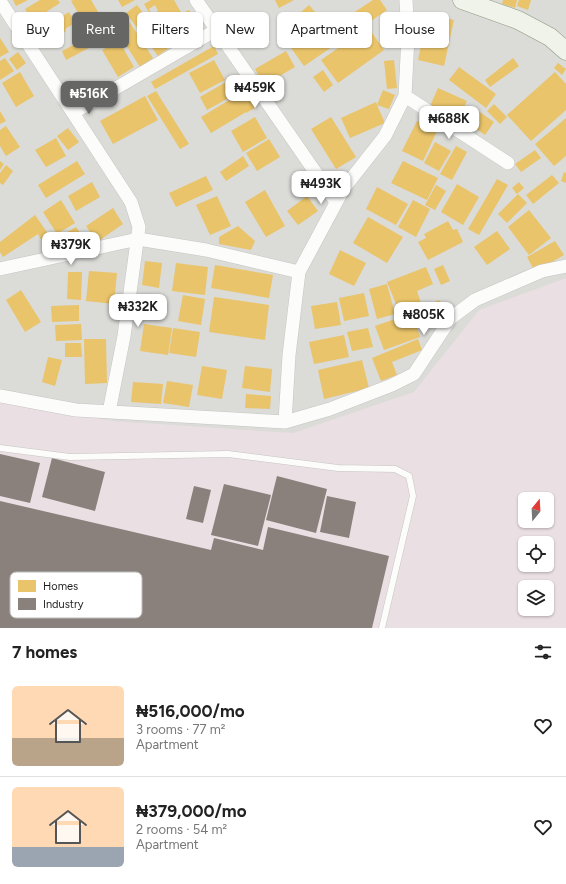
<!DOCTYPE html>
<meta charset="utf-8">
<style>
body{margin:0;font-family:Figtree,sans-serif;background:#f2f2f2;color:#222;height:100vh;display:flex;flex-direction:column;font-size:15px;white-space:nowrap}
*{box-sizing:border-box;margin:0}
p{font-size:13px;color:#767676}
.icon{flex:none;width:22px;height:22px;fill:none;stroke:currentColor;stroke-width:2;stroke-linecap:round;stroke-linejoin:round}
.map{position:relative;height:628px;overflow:hidden}
.panel{display:flex;flex-direction:column;background:#fff;flex:1}
.panel>*{flex:none}
.banner{position:absolute;left:12px;top:12px;width:542px;height:36px;display:flex;gap:8px}
.needle{width:26px;rotate:18deg}
.controls{position:absolute;left:518px;top:492px;display:grid;gap:8px}
.controls a{display:grid;place-items:center;width:36px;height:36px;border-radius:6px;background:#fff;box-shadow:0 1px 3px #0004;font-size:20px}
.price{position:absolute;translate:-50% -34px;padding:0 9px;border-radius:8px;background:#fff;color:#222;font-size:13px;line-height:26px;filter:drop-shadow(0 1px 2px #0008)}
.price::after{content:'';position:absolute;left:50%;top:24px;width:12px;height:9px;margin-left:-6px;background:inherit;clip-path:polygon(0 0,100% 0,50% 100%)}
.price.on{background:#666664;color:#fff}
ul{padding:0;list-style:none}
li{display:flex;align-items:center;gap:12px;height:100px;padding:0 12px}
li+li{border-top:1px solid #e0e0e0}
li span{display:grid;place-items:center;flex:none;width:112px;height:80px;border-radius:6px;color:#555}
li>.icon{margin-inline-start:auto}
span .icon{width:48px;height:48px;fill:#fffc;stroke-width:1}
li b{font-size:17px}
h2{display:flex;justify-content:space-between;align-items:center;height:48px;padding:0 12px;font-size:17px}
.tag{padding:0 14px;border-radius:6px;background:#fff;box-shadow:0 1px 3px #0004;font-size:14px;line-height:36px}
.tag.on{background:#666664;color:#fff}
.map>svg:first-child{display:block}
.residential{fill:#dbdbd8;fill-rule:evenodd}
.industrial{fill:#eadfe3;fill-rule:evenodd}
.homes{fill:#e9c46a;fill-rule:evenodd}
.industry{fill:#8a817c}
.lines{fill:none;stroke-linecap:round;stroke-linejoin:round}
.lane-casing{stroke:#c5c5c3;stroke-width:7}
.street-casing{stroke:#c5c5c3;stroke-width:14}
.secondary-casing{stroke:#8d977e;stroke-width:19}
.lane{stroke:#fcfcfb;stroke-width:6}
.street{stroke:#fcfcfb;stroke-width:13}
.secondary{stroke:#f0f3ea;stroke-width:18}
.key{fill:#fff;stroke:#bcbcbc;stroke-width:1}
.key-label{font-size:11px;fill:#1e1e1e}
</style>
<div class="map">
<svg width="566" height="628" viewBox="0 0 566 628">
<rect width="100%" height="100%" fill="#ecece7"/>
<path class="residential" d="M0,0h566v628h-566zM525,499h22v22h-22zM525,543h22v22h-22zM525,587h22v22h-22z"/>
<path class="industrial" d="M566,278v350h-566v-228l113,21 180,12 121,-41 65,-82zM525,499h22v22h-22zM525,543h22v22h-22zM525,587h22v22h-22z"/>
<path class="homes" d="M13,0h15l-12,6z
M40,0h18l2,3 -28,18 -7,-12z
M73,0h18l10,17 -15,9 -15,-25z
M118,0h17l-13,7z
M151,0h23l8,14 7,-4 13,21 -26,14 -12,-21 -6,4 -14,-24zM155,5l3,6 -6,4 -3,-6z
M275,0h19l-15,8z
M373,0h7l7,10 -28,19 -9,-14z
M503,0h14l-2,8 -13,-4z
M519,0h12l-3,10 -11,-4z
M137,5l33,42 -12,9 -32,-43z
M309,5l12,14 -8,7 -12,-14z
M69,12l6,11 -10,6 1,2 -20,13 -4,-6 -7,4 -4,-6z
M123,12l30,46 -13,9 -30,-47z
M428,14l26,6 -10,46 -26,-6z
M107,22l10,15 -8,6 -10,-16z
M232,22l9,13 -10,6 -8,-13z
M395,22l1,21 -14,1 -1,-21z
M368,27l16,23 -46,33 -17,-23z
M319,28l13,19 -28,19 -13,-18z
M100,31l4,9 -38,20 -4,-9z
M0,38l9,14 -9,5z
M119,41l15,26 -16,10 -16,-27z
M214,46l4,8 -63,35 -4,-7z
M286,51l9,16 -31,18 -9,-16z
M18,52l8,11 -9,7 -8,-11z
M5,58l9,13 -14,9v-19z
M513,58l6,8 -29,21 -5,-7z
M214,60l11,20 -25,13 -11,-20z
M394,60l3,28 -10,1 -3,-28z
M558,63l8,6 -4,6 -8,-7z
M459,67l37,27 -10,14 -37,-28z
M323,70l10,15 -9,7 -11,-15z
M20,72l14,24 -18,11 -14,-24z
M555,72l11,12v26l-35,31 -24,-26z
M237,75l4,7 -9,6 -4,-7z
M226,82l8,13 -27,15 -7,-13z
M438,88l29,13 -9,18 -28,-13z
M383,90l12,5 -6,14 -12,-4 8,18 -35,15 -9,-20 35,-16 1,3z
M156,91l33,53 -9,5 -33,-53z
M245,91l10,17 -9,5v-1l-35,21 -10,-16 35,-21 3,6 -3,-6z
M145,96l13,24 -45,24 -13,-23z
M494,104l13,13 -7,7 -13,-13z
M474,108l20,14 -9,13 -20,-14z
M0,111l6,10 -6,3z
M255,117l12,21 -24,14 -12,-21z
M331,117l25,40 -20,12 -25,-40z
M566,118v38l-12,10 -19,-22z
M417,121l20,10 -14,30 -21,-10z
M6,126l14,21 -14,9 -6,-10v-16z
M68,128l11,14 -11,8 -11,-14z
M56,138l10,18 -20,11 -11,-17z
M269,139l11,18 -23,14 -11,-18z
M435,142l16,9 -12,20 -15,-8z
M456,146l11,6 -15,28 -12,-6z
M535,150l6,8 -20,14 -6,-8z
M243,156l6,10 -23,15 -6,-9z
M0,161l4,3 -4,6z
M77,161l8,13 -39,24 -8,-13z
M403,161l35,17 -11,22 -36,-17z
M6,165l7,6 -10,14 -3,-2v-10z
M564,172l2,1v10l-5,-2z
M552,175l7,8 -26,21 -7,-9z
M206,176l7,14 -37,17 -7,-14z
M497,179l11,6 -29,50 -11,-6z
M92,182l8,15 -24,14 -8,-15z
M519,182l5,6 -7,6 -5,-6z
M457,184l22,13 -16,28 -22,-13z
M436,185l10,6 -11,19 -10,-5z
M377,187l31,17 -12,21 -30,-16z
M265,190l20,36 -19,11 -21,-35z
M518,194l9,9 -20,20 -9,-9z
M217,196l14,30 -21,9 -14,-30z
M307,196l11,15 -20,14 -11,-14z
M61,200l14,23 -18,11 -14,-22z
M413,200l17,9 -14,28 -18,-10z
M113,208l10,16 -26,18 -11,-16z
M529,210l22,28 -22,17 -21,-28z
M35,215l16,23 -8,5 -5,-9 -35,23 -3,-5v-10z
M368,217l35,20 -16,26 -34,-20z
M448,221l5,9 4,-1 6,13 -35,18 -10,-18 8,-4 -2,-4z
M238,226l17,15 -4,9 -32,-6v-7z
M76,227l8,12 -19,11 -8,-12z
M497,231l13,18 -23,16 -13,-18z
M555,241l9,14 -29,17 -8,-15z
M340,250l26,13 -12,23 -25,-12z
M145,261l17,2 -3,25 -17,-3z
M176,263l32,4 -3,28 -33,-4z
M215,265l58,10 -4,23 -58,-10z
M443,265l7,16 -9,4 -7,-16z
M426,267l7,17 -16,7 4,12 -22,8 -12,-29z
M89,271l28,2 -3,31 -28,-3z
M68,272h14l-1,28 -14,-1z
M387,284l8,30 -18,5 -8,-30z
M21,290l20,32 -16,10 -19,-32z
M364,293l5,23 -25,5 -5,-23z
M183,295l22,4 -4,26 -23,-4z
M214,297l55,8 -4,35 -56,-8z
M439,300l7,15 -25,12 -7,-16z
M337,302l4,23 -26,4 -4,-23z
M79,305v16l-27,1 -1,-16z
M412,313l8,24 -36,13 -9,-24z
M81,324l1,16 -26,1 -1,-16z
M144,324l28,4 -4,27 -28,-4z
M173,328l27,4 -4,25 -27,-4z
M368,328l5,19 -21,4 -5,-19z
M344,335l5,22 -35,7 -5,-22z
M84,339h22l1,44 -22,1z
M418,339l4,11 -30,12 5,13 -16,6 -9,-23z
M65,343h16l1,14h-17z
M48,357l14,3 -7,26 -13,-4z
M362,360l7,28 -45,11 -6,-29z
M202,366l25,4 -5,29 -25,-4z
M245,366l27,3 -2,23 -28,-4z
M167,381l26,4 -4,22 -26,-4z
M133,382l30,2 -2,20 -30,-2z
M246,394l25,2 -1,13 -25,-1z"/>
<path class="industry" d="M0,454l40,9 -10,40 -30,-7z
M52,458l53,14 -10,39 -53,-14z
M277,476l50,13 -11,44 -50,-13z
M224,484l47,11 -13,51 -47,-11z
M194,486l17,4 -8,33 -17,-4z
M327,496l29,6 -7,36 -29,-6z
M0,501l211,49 3,-12 49,12 5,-23 121,29 -17,72h-372z"/>
<g class="lines">
<defs>
<path id="lane" d="M0,448l70,9 158,-3 110,14 57,1 14,7 4,20 -31,132"/>
<path id="street" d="M196,0l140,202
M0,1l131,201 8,25 -15,109 -15,76
M405,96l103,67
M73,113l143,-83
M0,269l138,-30 68,11 93,22
M0,396l76,14 209,12 45,-13 62,-24 22,-11 37,-56 24,-18 67,-29 24,-5
M285,422l4,-67 10,-83 45,-84 41,-52 20,-40 3,-59 -2,-37"/>
<path id="secondary" d="M462,0l56,20 32,17 16,14"/>
</defs>
<use href="#lane" class="lane-casing"/>
<use href="#street" class="street-casing"/>
<use href="#secondary" class="secondary-casing"/>
<use href="#lane" class="lane"/>
<use href="#street" class="street"/>
<use href="#secondary" class="secondary"/>
</g>
<rect x="10" y="572" width="132" height="46" rx="6" class="key"/>
<rect x="18" y="580" width="18" height="12" fill="#e9c46a"/>
<rect x="18" y="598" width="18" height="12" fill="#8a817c"/>
<g class="key-label">
<text x="43" y="590">Homes</text>
<text x="43" y="608">Industry</text>
</g>
</svg>
<div class="controls">
<a><svg class="needle" viewBox="-14 -14 28 28"><path d="M0-13l5 13h-10z" fill="#e53935"/><path d="M0 13l5-13h-10z" fill="#767676"/></svg></a>
<a><svg class="icon" aria-label="locate" viewBox="0 0 24 24"><circle cx="12" cy="12" r="6"/><path d="M12 2v4M12 18v4M2 12h4M18 12h4"/></svg></a>
<a><svg class="icon" aria-label="layers" viewBox="0 0 24 24"><path d="M12 4l9 5-9 5-9-5zM3 14l9 5 9-5"/></svg></a>
</div>
<b class="price" style="left:255px;top:109px">₦459K</b>
<b class="price on" style="left:89px;top:115px">₦516K</b>
<b class="price" style="left:449px;top:140px">₦688K</b>
<b class="price" style="left:321px;top:205px">₦493K</b>
<b class="price" style="left:71px;top:266px">₦379K</b>
<b class="price" style="left:138px;top:328px">₦332K</b>
<b class="price" style="left:424px;top:336px">₦805K</b>
<div class="banner">
<a class="tag">Buy</a>
<a class="tag on">Rent</a>
<a class="tag">Filters</a>
<a class="tag">New</a>
<a class="tag">Apartment</a>
<a class="tag">House</a>
</div>
</div>
<section class="panel">
<h2>7 homes<svg class="icon" aria-label="filters" viewBox="0 0 24 24"><path d="M4 7h16M4 17h16"/><circle cx="9" cy="7" r="2"/><circle cx="15" cy="17" r="2"/></svg></h2>
<ul>
<li><span style="background:linear-gradient(#ffd9b3 65%,#b9a48a 0)"><svg class="icon" aria-label="home" viewBox="0 0 24 24"><path d="M3 11l9-7 9 7M6 9v11h12V9"/></svg></span><div><b>₦516,000/mo</b><p>3 rooms · 77 m²</p><p>Apartment</p></div><svg class="icon" aria-label="heart" viewBox="0 0 24 24"><path d="M12 20l-8-8c-3-5 5-10 8-4 3-6 11-1 8 4z"/></svg></li>
<li><span style="background:linear-gradient(#ffd9b3 75%,#9aa5b1 0)"><svg class="icon" aria-label="home" viewBox="0 0 24 24"><path d="M3 11l9-7 9 7M6 9v11h12V9"/></svg></span><div><b>₦379,000/mo</b><p>2 rooms · 54 m²</p><p>Apartment</p></div><svg class="icon" aria-label="heart" viewBox="0 0 24 24"><path d="M12 20l-8-8c-3-5 5-10 8-4 3-6 11-1 8 4z"/></svg></li>
</ul>
</section>
